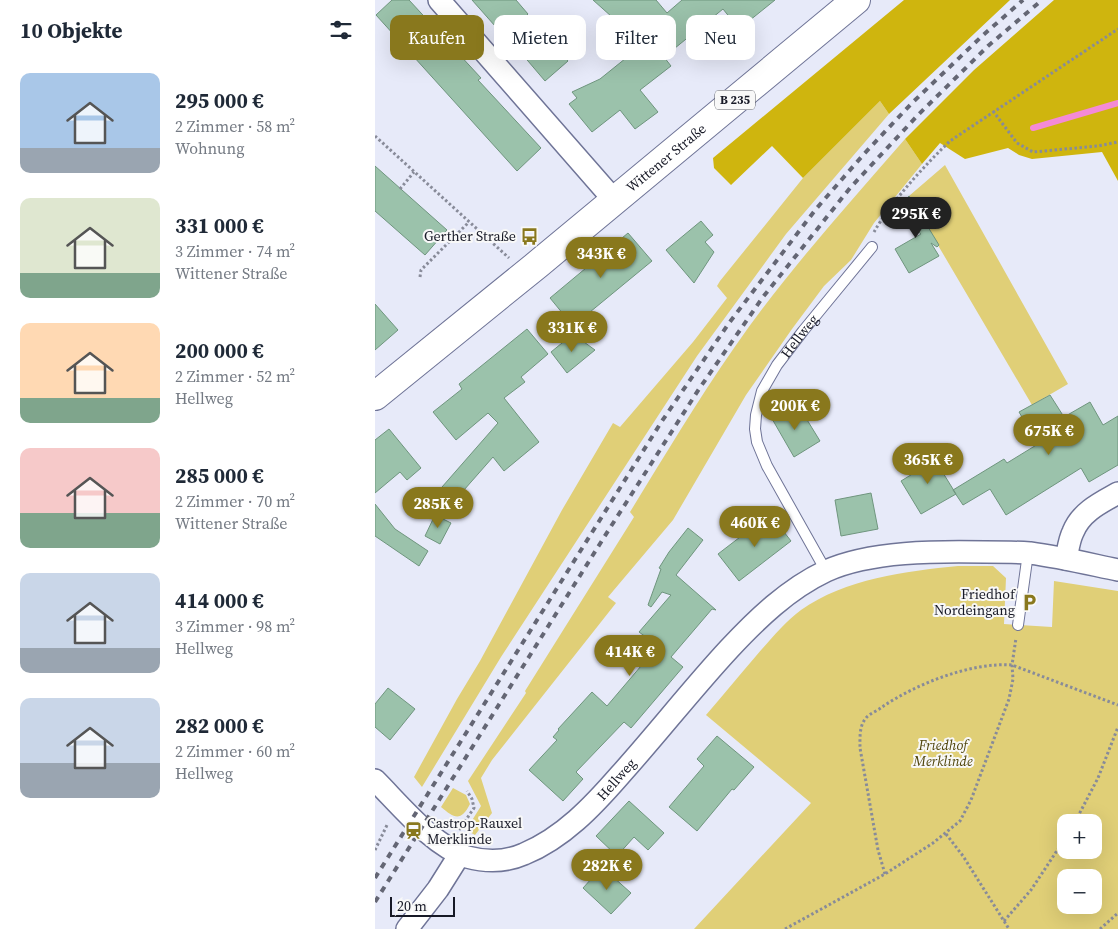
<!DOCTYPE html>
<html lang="de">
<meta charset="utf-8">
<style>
body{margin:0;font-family:"Source Serif 4",serif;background:#f2f2f3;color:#1f2937;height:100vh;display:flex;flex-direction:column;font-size:19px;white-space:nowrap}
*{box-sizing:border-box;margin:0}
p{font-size:16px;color:#747a83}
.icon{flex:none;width:28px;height:28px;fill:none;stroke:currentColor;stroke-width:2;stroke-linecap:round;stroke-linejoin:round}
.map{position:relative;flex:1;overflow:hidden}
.side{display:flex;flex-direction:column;background:#fff;width:375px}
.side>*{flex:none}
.top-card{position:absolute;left:15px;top:15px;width:475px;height:45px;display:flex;gap:10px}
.buttons{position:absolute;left:682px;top:814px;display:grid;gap:10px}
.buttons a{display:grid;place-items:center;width:45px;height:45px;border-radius:10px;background:#fff;box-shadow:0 5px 20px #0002;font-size:25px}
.scale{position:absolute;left:15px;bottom:12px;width:65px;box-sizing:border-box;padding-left:5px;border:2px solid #171926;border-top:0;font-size:14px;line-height:18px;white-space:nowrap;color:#171926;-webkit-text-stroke:4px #f8f8f8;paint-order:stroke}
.price{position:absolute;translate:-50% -42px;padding:0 11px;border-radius:18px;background:#89781d;color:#fff;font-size:16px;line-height:32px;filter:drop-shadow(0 1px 2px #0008)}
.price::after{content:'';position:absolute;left:50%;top:30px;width:15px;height:11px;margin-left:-8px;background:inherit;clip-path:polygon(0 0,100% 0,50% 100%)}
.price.active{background:#222;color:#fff}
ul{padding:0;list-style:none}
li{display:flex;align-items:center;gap:15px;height:125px;padding:0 20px}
li span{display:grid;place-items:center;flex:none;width:140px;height:100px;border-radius:10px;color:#555}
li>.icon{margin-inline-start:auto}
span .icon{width:60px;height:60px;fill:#fffc;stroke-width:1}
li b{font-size:21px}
h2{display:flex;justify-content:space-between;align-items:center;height:60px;padding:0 20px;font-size:21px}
.pill{padding:0 18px;border-radius:10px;background:#fff;box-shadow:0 5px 20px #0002;font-size:18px;line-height:45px}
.pill.active{background:#89781d;color:#fff}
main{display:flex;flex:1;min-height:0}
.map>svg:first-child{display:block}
.green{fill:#e0cf77;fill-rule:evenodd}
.forest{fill:#cfb50e}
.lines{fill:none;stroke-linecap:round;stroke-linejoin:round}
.stream{stroke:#f48ad6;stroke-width:6}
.building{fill:#9bc2ab;stroke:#6f957e}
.service-casing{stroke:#6f7497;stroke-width:12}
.minor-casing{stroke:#6f7497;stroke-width:24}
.primary-casing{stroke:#6f7497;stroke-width:30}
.path{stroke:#888b99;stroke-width:3;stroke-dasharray:2.5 2.5;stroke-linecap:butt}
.service{stroke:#fff;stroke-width:10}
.minor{stroke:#fff;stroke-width:21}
.primary{stroke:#fff;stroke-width:28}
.rail{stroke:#646674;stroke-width:4;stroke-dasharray:6 6;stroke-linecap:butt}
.labels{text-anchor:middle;stroke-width:4;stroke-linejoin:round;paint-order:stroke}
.shield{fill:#f8f8f8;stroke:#5a5c65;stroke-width:1}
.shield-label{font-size:12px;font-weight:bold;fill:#171926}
.street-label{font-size:14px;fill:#171926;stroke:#f8f8f8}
.poi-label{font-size:14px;fill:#171926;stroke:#f8f8f8;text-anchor:end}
.park-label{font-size:14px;font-style:italic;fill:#50450b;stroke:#f8f8f8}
</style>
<main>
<section class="side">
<h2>10 Objekte<svg class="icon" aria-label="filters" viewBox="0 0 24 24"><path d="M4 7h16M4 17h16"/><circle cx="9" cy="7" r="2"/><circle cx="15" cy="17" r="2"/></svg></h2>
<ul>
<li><span style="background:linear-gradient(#a9c7e8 75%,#9aa5b1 0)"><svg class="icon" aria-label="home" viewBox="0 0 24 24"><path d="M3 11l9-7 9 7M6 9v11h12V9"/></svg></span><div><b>295 000 €</b><p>2 Zimmer · 58 m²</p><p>Wohnung</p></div></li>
<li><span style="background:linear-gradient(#dfe7d0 75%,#7fa58c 0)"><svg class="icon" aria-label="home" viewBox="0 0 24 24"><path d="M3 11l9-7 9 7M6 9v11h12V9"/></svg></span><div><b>331 000 €</b><p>3 Zimmer · 74 m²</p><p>Wittener Straße</p></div></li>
<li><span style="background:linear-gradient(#ffd9b3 75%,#7fa58c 0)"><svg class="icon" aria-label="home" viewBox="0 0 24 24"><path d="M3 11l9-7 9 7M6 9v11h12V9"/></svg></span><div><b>200 000 €</b><p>2 Zimmer · 52 m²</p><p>Hellweg</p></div></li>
<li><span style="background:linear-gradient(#f6c9c9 65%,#7fa58c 0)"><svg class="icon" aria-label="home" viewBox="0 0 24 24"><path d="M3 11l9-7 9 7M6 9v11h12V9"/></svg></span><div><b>285 000 €</b><p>2 Zimmer · 70 m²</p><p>Wittener Straße</p></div></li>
<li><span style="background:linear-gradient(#c9d6e8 75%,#9aa5b1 0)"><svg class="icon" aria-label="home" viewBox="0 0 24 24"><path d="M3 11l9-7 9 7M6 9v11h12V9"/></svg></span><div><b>414 000 €</b><p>3 Zimmer · 98 m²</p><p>Hellweg</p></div></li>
<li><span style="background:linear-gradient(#c9d6e8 65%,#9aa5b1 0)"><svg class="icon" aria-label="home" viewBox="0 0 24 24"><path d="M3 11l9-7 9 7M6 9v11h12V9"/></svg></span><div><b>282 000 €</b><p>2 Zimmer · 60 m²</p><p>Hellweg</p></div></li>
</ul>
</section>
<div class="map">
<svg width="743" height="929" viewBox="0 0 743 929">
<rect width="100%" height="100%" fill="#e7eaf9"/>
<path class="green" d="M505,101l9,13 -103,120 -89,122 -196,301 -79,130 -8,-10 43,-78 23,-38 82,-151 51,-87 7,4 73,-85 34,-44 -10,-12 3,-5 83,-103z
M530,139l17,25 -48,59 -23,37 -27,26 -32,43 -46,66 -73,125 -65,77 8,6 -124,157 -11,18 11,35 -17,22 -9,-5 15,-24 -13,-25 58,-88 -1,-2 109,-174 -4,-5c34,-55 67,-111 104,-164 51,-74 112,-141 171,-209z
M570,165l123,219 -36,21 -123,-209z
M583,566h35l13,12 -2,46 48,3 2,-46 64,10v338h-424l117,-126 -105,-88c17,-20 33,-39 50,-59 14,-16 28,-33 45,-46 44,-31 105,-39 157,-44zM691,822h28v28h-28zM691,878h28v27h-28z
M78,788l13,7 4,9c-9,18 -16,14 -29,3z"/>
<path class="forest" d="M529,0h106l-121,114 -9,-13 -77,77 -31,-32 -41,39 -17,-17 -1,-10z
M679,0h64v181l-16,-29 -70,7 -13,-4 -11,-7 -43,11 -25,-16 -18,21 -17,-25 69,-69z"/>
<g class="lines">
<path class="stream" d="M658,128l85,-25"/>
</g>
<path class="building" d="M17,0h17l72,78 -3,2 63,68 -24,23 -141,-156z
M97,0h44l12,14 -1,1 41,46 -23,20 -40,-47 -2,1z
M218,0h63l11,13 15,-13h93l-36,29 -16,-20 -59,48 7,9 -31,24 18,22 -23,17 -15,-19 -28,22 -23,-28 8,-6 -5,-6 28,-13 36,-29 -22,-19 7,-6z
M0,166l72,64 -22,25 -50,-44z
M534,196l30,49 -2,2 -6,-4 8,13 -30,17 -14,-24 26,-15 -26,-21z
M326,221l12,14 -8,7 9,10 -20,31 -28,-33z
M253,233l24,28 -79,65 -23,-28z
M0,304l23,26 -23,20z
M152,329l21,25 -27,23 4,5 -21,16 35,44 -35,29 -11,-14 -51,58 -14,-12 70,-80 -10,-10 -32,27 -23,-28 29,-23 -3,-5z
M198,334l22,16 -28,23 -16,-21z
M675,395l14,22 26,-15 13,23 15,-9v49l-29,17 -8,-14 -75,47 -16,-26 -27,16 -10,-15 51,-31 3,4 31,-19 -19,-32z
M414,406l4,8 8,-4 19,31 -26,16 -23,-40z
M14,429l32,39 -14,12 -7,-8 -25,21v-53z
M557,455l24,39 -35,20 -20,-33 13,-8 -3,-5z
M496,493l7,36 -37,7 -6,-36z
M0,504l20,25 33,22 -9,15 -44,-30z
M395,514l21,27 -52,40 -21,-27z
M60,515l16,8 -11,21 -15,-8z
M313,528l15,12 -27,35 40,35 -4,-1 -41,48 12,10 -52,61 -7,-6 -48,50 7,7 -20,22 -34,-31 28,-30 -4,-3 6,-7 -1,-1 34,-37 15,14 51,-60 -19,-14 32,-37 -9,-3 -11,15 -3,-2 13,-36 -2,-1 10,-16z
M13,688l27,21 -25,31 -15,-13v-23z
M342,736l37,31 -20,23 -2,-1 -35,42 -28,-24 35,-41 -7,-7z
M254,801l35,32 -16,17 -14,-13 -17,19 -21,-20z
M227,867l29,26 -20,21 -28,-26z"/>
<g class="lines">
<defs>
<g id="service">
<path id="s1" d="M451,571l-59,-105 -10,-24 -2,-13 1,-14 6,-24 15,-26 26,-34 69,-84"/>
<path d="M643,625l10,-72"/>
</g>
<g id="minor">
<path d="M64,0l175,200"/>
<path d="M691,559c2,-9 3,-19 7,-27 8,-20 27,-29 45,-39"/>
<path id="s2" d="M0,780c25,25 58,66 92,77 19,5 39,5 57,-3 39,-16 69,-48 96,-79 37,-41 71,-85 109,-126 28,-30 59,-60 97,-78 44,-20 112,-20 159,-19 15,0 30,0 45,1 30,4 59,11 88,17"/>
<path d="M32,929l31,-40 22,-35"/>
</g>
<g id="primary">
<path id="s3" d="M0,396l163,-132 318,-264"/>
</g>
</defs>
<use href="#service" class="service-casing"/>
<use href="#minor" class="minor-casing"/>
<use href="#primary" class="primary-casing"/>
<path class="path" d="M618,111l24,32 16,9 65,-6 20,-4
M0,136l134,122
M25,189l14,-17
M499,232c17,-30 51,-67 76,-91l168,-112
M45,277l1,-7 48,-48
M700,822l23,-44 20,-51
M84,830l15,-22 -2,-9 -5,-8
M571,834l17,22 46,73
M0,850l13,-27
M510,874l-7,-24 -18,-102c0,-10 -1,-22 6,-30 3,-4 11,-7 16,-11 34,-23 89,-45 130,-42l106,40
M629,921l27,-31 35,-53
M410,929l100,-55 48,-31 27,-22 11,-21 38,-101 4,-20 -1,-14 4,-27
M725,929l18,-16"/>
<use href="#service" class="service"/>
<use href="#minor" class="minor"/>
<use href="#primary" class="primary"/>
<path class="rail" d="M0,878l287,-457 67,-98 87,-114 48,-55 47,-50 70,-67 42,-37
M0,902l233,-371 91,-142 64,-92 87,-109 68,-73 70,-69 54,-46"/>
</g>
<defs>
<symbol id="bus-bare" viewBox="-9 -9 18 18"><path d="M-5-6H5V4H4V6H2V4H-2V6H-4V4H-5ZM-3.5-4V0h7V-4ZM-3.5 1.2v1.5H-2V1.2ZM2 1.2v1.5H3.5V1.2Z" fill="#89781d" stroke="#f8f8f8" stroke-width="2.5" paint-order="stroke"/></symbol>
<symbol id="parking-bare" viewBox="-9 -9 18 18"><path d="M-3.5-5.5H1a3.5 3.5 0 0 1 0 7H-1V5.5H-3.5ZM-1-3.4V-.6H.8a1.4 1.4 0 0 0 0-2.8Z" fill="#89781d" stroke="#f8f8f8" stroke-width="2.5" paint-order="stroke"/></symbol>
<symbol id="station-bare" viewBox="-9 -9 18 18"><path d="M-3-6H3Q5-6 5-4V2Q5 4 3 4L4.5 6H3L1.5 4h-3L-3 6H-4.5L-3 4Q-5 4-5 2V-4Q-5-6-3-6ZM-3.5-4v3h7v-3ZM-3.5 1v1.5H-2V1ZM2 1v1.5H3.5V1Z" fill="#89781d" stroke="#f8f8f8" stroke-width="2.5" paint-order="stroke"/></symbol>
</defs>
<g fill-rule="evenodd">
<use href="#bus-bare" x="142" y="224" width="25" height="25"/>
<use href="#parking-bare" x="642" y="590" width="25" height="25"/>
<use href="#station-bare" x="26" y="818" width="25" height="25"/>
</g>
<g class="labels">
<rect class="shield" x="340" y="90.5" width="40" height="19" rx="4"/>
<g class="shield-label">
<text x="360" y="104">B 235</text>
</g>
<g class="street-label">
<text dy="5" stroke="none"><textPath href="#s3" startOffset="376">Wittener Straße</textPath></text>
<text dy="5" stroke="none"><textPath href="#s1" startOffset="265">Hellweg</textPath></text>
<text dy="5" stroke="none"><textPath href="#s2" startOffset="299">Hellweg</textPath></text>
</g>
<g class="poi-label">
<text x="141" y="241">Gerther Straße</text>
<text x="640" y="599">Friedhof<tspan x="640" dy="16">Nordeingang</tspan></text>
<text x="52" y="828" text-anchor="start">Castrop-Rauxel<tspan x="52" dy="16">Merklinde</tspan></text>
</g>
<g class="park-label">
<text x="568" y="750">Friedhof<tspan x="568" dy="16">Merklinde</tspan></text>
</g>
</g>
</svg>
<div class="buttons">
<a>+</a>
<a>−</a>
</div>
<div class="scale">20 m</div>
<b class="price active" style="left:541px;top:239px">295K €</b>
<b class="price" style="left:226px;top:279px">343K €</b>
<b class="price" style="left:197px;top:353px">331K €</b>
<b class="price" style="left:420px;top:431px">200K €</b>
<b class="price" style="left:674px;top:456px">675K €</b>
<b class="price" style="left:553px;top:485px">365K €</b>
<b class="price" style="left:63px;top:529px">285K €</b>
<b class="price" style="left:380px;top:548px">460K €</b>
<b class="price" style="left:255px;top:677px">414K €</b>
<b class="price" style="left:232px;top:891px">282K €</b>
<div class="top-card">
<a class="pill active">Kaufen</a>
<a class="pill">Mieten</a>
<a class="pill">Filter</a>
<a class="pill">Neu</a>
</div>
</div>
</main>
